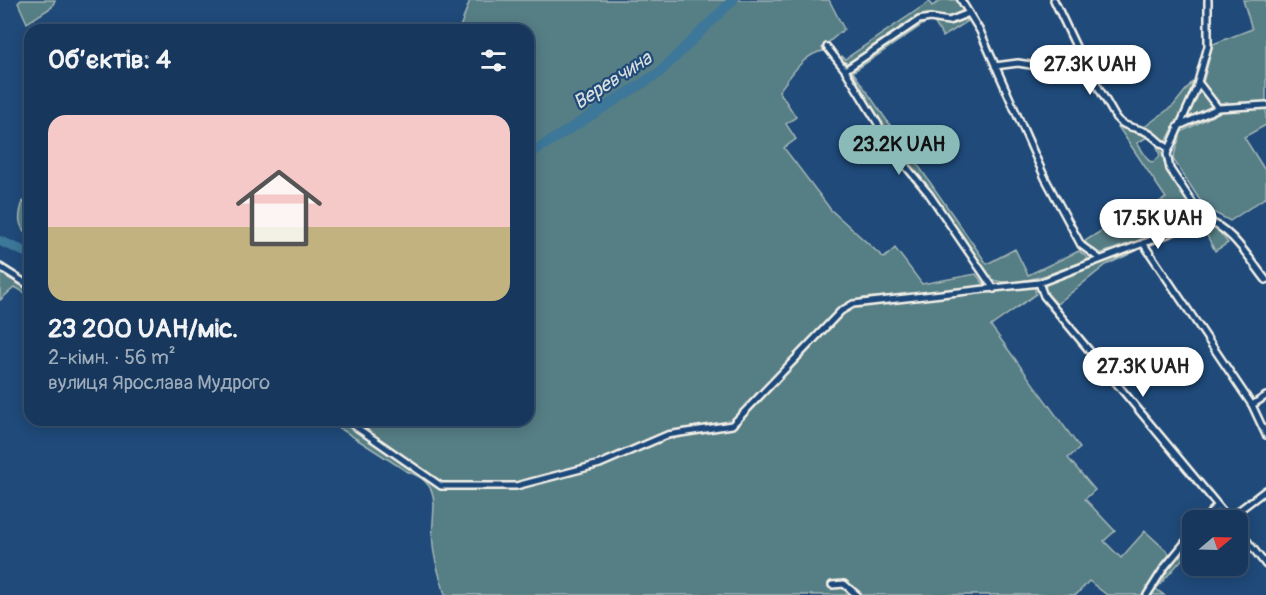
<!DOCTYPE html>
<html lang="uk">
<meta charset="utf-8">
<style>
body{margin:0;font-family:Pangolin,sans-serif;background:#244365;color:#f1f3f6;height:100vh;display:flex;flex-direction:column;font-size:22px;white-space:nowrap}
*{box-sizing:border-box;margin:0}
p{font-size:20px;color:#9eacbb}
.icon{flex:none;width:33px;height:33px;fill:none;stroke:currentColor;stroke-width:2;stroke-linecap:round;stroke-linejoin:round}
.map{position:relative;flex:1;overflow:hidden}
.panel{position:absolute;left:24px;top:24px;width:510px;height:402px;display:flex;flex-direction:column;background:#17385c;border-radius:18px;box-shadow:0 3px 15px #0003,0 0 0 2px #365272}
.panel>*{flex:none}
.needle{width:39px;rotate:71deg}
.fabs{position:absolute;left:1182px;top:510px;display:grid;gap:12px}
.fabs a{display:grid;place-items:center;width:66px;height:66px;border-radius:12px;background:#17385c;box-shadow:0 3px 15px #0003,0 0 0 2px #365272;font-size:30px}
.price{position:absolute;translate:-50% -51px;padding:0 14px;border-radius:21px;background:#fff;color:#222;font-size:20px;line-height:39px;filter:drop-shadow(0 2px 3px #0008)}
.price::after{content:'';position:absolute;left:50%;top:36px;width:18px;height:14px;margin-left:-9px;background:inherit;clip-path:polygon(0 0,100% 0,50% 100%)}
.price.on{background:#8bbbb9;color:#111}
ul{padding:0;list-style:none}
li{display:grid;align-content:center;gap:12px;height:318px;padding:0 24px}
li+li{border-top:2px solid #365272}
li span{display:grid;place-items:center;height:186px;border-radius:18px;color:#555}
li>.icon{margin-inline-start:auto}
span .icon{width:108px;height:108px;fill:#fffc;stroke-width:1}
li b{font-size:26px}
h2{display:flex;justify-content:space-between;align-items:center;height:72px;padding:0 24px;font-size:26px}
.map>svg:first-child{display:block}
.green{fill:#577e85;stroke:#a6b8b6;stroke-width:1.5}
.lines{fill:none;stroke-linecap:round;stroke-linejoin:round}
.river{stroke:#3e7799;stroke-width:10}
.minor-casing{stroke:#f4f1e8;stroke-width:10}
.minor{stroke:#1f4a7a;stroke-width:5}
.labels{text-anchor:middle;stroke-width:4.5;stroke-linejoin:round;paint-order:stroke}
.water-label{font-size:20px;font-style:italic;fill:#d9dfdc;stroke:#1f4a7a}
</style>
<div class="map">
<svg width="1266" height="595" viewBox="0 0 1266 595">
<rect width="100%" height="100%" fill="#1f4a7a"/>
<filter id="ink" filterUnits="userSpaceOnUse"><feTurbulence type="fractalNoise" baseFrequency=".0167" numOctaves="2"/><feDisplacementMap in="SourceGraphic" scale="12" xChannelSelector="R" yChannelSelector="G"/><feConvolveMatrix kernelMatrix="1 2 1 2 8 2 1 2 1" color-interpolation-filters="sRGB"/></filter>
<g filter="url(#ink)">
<path class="green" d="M21,0h34l-3,7 -25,16 -9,-20z
M470,0h359l15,29 -22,19 2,3c-20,2 -33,25 -45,40l17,26 -10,7 10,15 -12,9 47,62 53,48 11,-10 27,36 54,-10 11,14 -125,10 -27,13 -105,112 -66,10 -61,28 -90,23h-70l-90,-64h175v-390h-69z
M942,0h14l8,12 -14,6 -30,-1 -71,47 -9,-4 2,-4 3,3 84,-57 3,4z
M1243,0h23v102l-48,1 -15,-20 10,-39 39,-15z
M965,18l3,3 -25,16 -9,-15 8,2z
M922,21h6l-75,51 134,192 28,-15 13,26 51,-24 10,8c-25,10 -74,31 -99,20l-89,-121 -52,-86 2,-4z
M1077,58l3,2 14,26 -17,-22 -18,3v-2z
M1193,81l-6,20 -22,43 -9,-10 -13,-6 31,-23z
M1200,87l14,19 -30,16z
M1266,106v19l-22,12 22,35v25l-36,24 -25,-13 -32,-49 8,-27 47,-24z
M1117,125l32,11 -12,7 12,18 4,1 7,-6 -5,-16c9,11 8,24 15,36 9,14 21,27 28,42l-2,3 -97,33 -10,-5 -4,-8 46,-29 4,5 31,-19z
M23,201l7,8v29c-13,-12 -12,-21 -7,-37z
M1208,225l10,5 10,13 -13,8 -13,-25z
M1133,250h5l-32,15 -49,39 -13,-13 3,-8 8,-4z
M0,273l30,18v5l-15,-9 -15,13z
M1034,285l2,9 -45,32 89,122 -12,10 27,32 -10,9 30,32 -11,10 17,17 24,-27 25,23 -26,41h-37l-18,-14 -13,14h-218l-14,-9 11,9h-410c-4,-16 -11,-34 -12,-50 -4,-33 15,-60 -27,-74l-79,-51h13l100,67 10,3 63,-1 103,-30 63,-24 27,-2 27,-7 108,-113 14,-8z
M1192,538v10l-36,41 8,6h-16z"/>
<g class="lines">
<path class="river" d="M528,155l131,-82 74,-73
M0,241l30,13"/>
<defs>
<path id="minor" d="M961,0l19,31 65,147 36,67 19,14
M1054,0l26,55 36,63c8,10 21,9 32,15 8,4 12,12 21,15
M827,47l18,23 54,88 30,36 65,95
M995,66l23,-3 25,4 37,-12
M845,70l74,-50 11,-2 19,3 20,-8
M1198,82l20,26
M1177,127l41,-19 48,-3
M1204,220l-34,-51 -3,-15 29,-65 12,-43v-46
M1204,220c27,6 46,40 62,60
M1143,243l109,162 14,30
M0,267l30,19
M1039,283l5,13 186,224
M1252,405l14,-9
M346,420l95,66h75l84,-22 67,-29 65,-10 109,-114 12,-7 186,-21 165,-63
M1229,518l37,-28
M1204,520l13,-14
M1238,529l28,36
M832,585l12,-1 13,11
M1147,595l17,-27 28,-34"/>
</defs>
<use href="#minor" class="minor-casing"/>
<use href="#minor" class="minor"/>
</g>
</g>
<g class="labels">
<g class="water-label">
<text transform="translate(612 80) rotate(-33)" y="7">Веревчина</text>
</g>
</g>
</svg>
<div class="fabs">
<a><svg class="needle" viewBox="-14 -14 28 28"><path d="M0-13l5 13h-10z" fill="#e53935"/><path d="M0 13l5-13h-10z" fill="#9eacbb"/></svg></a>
</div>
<b class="price" style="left:1090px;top:96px">27.3K UAH</b>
<b class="price on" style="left:899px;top:176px">23.2K UAH</b>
<b class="price" style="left:1158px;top:250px">17.5K UAH</b>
<b class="price" style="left:1143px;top:398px">27.3K UAH</b>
<section class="panel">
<h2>Об’єктів: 4<svg class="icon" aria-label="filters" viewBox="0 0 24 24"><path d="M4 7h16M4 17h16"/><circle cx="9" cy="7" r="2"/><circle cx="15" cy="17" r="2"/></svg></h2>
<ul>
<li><span style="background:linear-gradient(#f6c9c9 60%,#c2b280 0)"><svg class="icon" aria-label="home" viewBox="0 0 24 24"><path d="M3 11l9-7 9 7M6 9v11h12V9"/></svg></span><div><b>23 200 UAH/міс.</b><p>2-кімн. · 56 m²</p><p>вулиця Ярослава Мудрого</p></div></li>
</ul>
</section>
</div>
